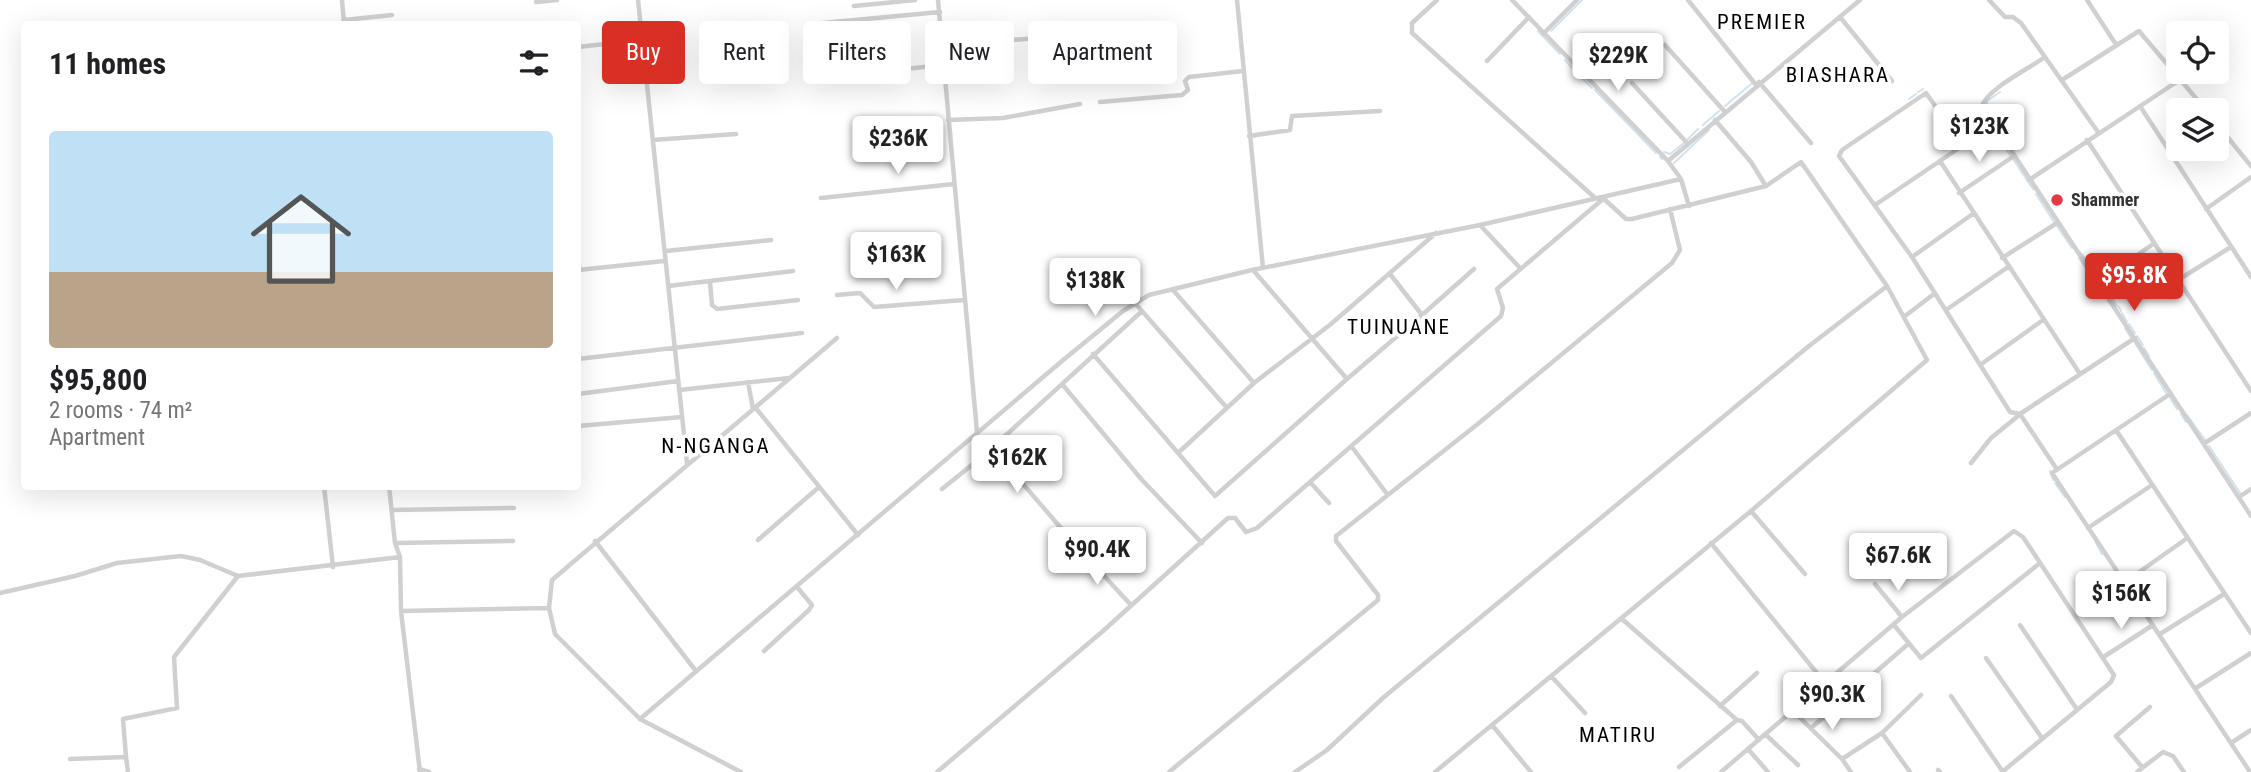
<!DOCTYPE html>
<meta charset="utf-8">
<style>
body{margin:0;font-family:"Roboto Condensed",sans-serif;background:#f6f6f6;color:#202124;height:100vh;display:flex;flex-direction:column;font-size:26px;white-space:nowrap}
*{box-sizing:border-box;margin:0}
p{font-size:23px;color:#757577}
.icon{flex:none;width:38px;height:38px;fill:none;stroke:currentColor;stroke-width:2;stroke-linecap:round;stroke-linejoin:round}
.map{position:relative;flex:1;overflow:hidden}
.side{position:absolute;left:21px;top:21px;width:560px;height:469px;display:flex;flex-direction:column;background:#fff;border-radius:7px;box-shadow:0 7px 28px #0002}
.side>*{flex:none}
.top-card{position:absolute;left:602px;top:21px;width:665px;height:63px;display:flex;gap:14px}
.buttons{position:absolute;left:2166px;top:21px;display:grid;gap:14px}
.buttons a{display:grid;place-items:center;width:63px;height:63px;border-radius:7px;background:#fff;box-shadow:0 7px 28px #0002;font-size:35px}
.price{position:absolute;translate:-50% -60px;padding:0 16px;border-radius:7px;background:#fff;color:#222;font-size:23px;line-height:46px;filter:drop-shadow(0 2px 4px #0008)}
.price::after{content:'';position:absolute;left:50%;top:42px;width:21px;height:16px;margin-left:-10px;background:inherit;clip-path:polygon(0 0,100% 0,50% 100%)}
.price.active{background:#d93025;color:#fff}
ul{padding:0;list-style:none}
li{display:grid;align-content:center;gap:14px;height:371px;padding:0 28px}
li+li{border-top:2px solid #e0e0e0}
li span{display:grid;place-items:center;height:217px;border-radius:7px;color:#555}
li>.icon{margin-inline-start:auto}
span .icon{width:126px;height:126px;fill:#fffc;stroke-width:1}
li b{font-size:30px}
h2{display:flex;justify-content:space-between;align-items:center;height:84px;padding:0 28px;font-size:30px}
.tag{padding:0 24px;border-radius:7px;background:#fff;box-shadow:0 7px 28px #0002;font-size:24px;line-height:63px}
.tag.active{background:#d93025;color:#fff}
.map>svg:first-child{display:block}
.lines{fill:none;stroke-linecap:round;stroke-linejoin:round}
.stream{stroke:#cfe2ee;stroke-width:2}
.minor{stroke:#d0d0d0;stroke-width:4.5}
.poi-dot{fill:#e63946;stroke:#fff;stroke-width:2.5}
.labels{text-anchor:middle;stroke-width:7;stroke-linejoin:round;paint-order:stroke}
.poi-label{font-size:18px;font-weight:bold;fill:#333;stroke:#fff;text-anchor:start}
.quarter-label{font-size:21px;letter-spacing:2px;fill:#000;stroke:#fff}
</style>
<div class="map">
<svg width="2251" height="772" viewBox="0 0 2251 772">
<rect width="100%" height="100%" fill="#fff"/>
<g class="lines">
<path class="stream" d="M1538,31l22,23
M1551,31l31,-31
M1565,60l10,11
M1578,74l14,14
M1595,90l61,63
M1918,92l5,-3
M1909,99l7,-5
M1979,105l9,18
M1725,106l26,-22
M1987,107v-6l13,-9
M1703,125l16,-14
M1987,131l5,-2 18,26
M1688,139l10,-10
M1664,152l6,2 14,-11
M1660,157l2,2
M2013,159l20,30
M1674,163l35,-33
M2036,194l18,28
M2057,226l15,22
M2080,252l19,24
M2079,258l6,9
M2103,283l14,23
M2119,307l2,4
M2122,313l5,9
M2129,324l6,9
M2125,328l6,10
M2137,336l6,9
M2135,343l17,27
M2144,348l5,8
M2154,373l12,20
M2170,398l7,11
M2181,414l5,8
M2187,415l18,25
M2209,446l31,47
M2050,471l3,9
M2055,483l10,14
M2096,543l6,11"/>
<path class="minor" d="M342,0l2,24
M638,0l49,463
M938,0l39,432
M1237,0l26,268
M1437,0l-25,23v10l182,164
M1512,0l156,161 13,18 8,27
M1688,0l68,85
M1989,0l16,17h8l8,6 77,109
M2087,0l28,43
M536,2l21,-2
M854,6l61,-6
M1840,17l52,64
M344,20l48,-5
M812,24l128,-12
M1543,34l34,-34
M1665,45l60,67
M578,47l64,-7
M2045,57c-15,11 -58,32 -63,49l269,410
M1487,61l42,-44
M943,63l52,-5 12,-17 5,-1 49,-4
M809,79l134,-14
M2062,80l77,-49 67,79
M1759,82l52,61
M1632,83l56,61
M1100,102l82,-7 6,-5 -3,-9 4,-4 54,-6
M2140,106l111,171
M948,120l55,-2 77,-14
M1715,120l36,42 15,24
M2217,124l34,42
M1249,136l41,-6 2,-14 88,-5
M653,140l83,-6
M2087,140l164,251
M1963,145l-37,-52 -84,57 -3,6 73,101 98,155 10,2 115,-76
M1668,161l192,-161
M1940,161l140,213
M2029,180l152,-101
M1959,193l55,-37
M821,198l133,-14
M1875,205l118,-80
M2206,209l45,-32
M1480,225l40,43
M666,251l105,-11
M1912,257l62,-44
M2002,258l55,-35
M578,270l86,-9
M1253,270l94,109 75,-64 -32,-41
M2178,280l53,-33
M710,282l2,23 5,4 81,-9
M2099,282l54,-38
M668,286l125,-15
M1173,290l81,93
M837,295l23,-2 14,14 90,-7
M1135,303l92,105
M1946,310l62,-43
M1422,315l52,-46
M1905,316l29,-22
M1093,354l122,142 132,-117
M578,359l224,-26
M1980,365l63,-45
M748,382l5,27
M1062,384l80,96 60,63
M679,390l110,-12
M578,394l100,-13
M2170,394l-118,79 198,299
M755,407l103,128
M2020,414l36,54
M578,426l104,-9
M2116,430l135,203
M2205,443l46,-30
M991,447l70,81
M1352,447l35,47
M1178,453l76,-70 77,-59 105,-91
M1971,463l20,-25 27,-22
M1310,482l19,21
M324,486l9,81
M389,486l6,57 5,14 1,54 19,161
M942,489l41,-33 158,-144
M2239,497l12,-8
M392,510l122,-2
M1751,511l54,63
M2088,528l64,-43
M758,540l61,-53
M595,541l101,130
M395,543l118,-2
M1711,543l114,140
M1082,552l49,53
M2125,582l61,-43
M1875,584l27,33
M0,593l75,-17 42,-13 64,-7 19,4 38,16 162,-19
M401,611l148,-3
M1622,619l115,101
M1894,625l27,33 119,-95
M2020,625l56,83
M2160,634l64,-40
M764,651l45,-41 3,-5 -15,-18
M2105,656l48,-31
M1986,658l56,80
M1552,677l33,36
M2196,688l55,-35
M1951,696l52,76
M1720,706l37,-33
M1792,710l50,49 9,13
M640,719l422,-358 61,-50 26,-16 103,-25 228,-45 201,-46
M1492,725l39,47
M1811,728l96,-83
M1882,733l28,39
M1765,734l33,31
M2231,743l20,-13
M1748,749l20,23
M126,757l-3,-38 54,-11 -3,-51 64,-81
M70,759l56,-2 2,15
M1842,759l40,-26 39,-38
M1679,767l58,-47 5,1 17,19
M2142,767l-26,-31 34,-29
M419,769l10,3
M1938,770l2,2
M741,772l-101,-53 -85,-85 -6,-26 3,-28 285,-242
M937,772l166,-141 125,-113h7l11,14 11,-4 244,-212 2,-8 -6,-19 106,-90
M1169,772l209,-172v-5l-42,-54v-5l143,-113 193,-160 8,-13 -10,-41
M1295,772l32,-22 57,-53 425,-351 78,-60
M1435,772l316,-261 176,-151 -40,-74 -86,-124 -35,24 -134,33h-6l-23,-21
M1721,772l181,-155 112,-86 9,6 91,138 -3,7 -109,90
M2137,772l26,-20 10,4 11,16"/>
</g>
<circle class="poi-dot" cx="2057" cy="200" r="7"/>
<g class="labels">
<g class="poi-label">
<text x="2071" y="206">Shammer</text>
</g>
<g class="quarter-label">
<text x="1762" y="29">PREMIER</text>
<text x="1838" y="82">BIASHARA</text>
<text x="1399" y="334">TUINUANE</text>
<text x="716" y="453">N-NGANGA</text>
<text x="1618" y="742">MATIRU</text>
</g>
</g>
</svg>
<div class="buttons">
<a><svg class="icon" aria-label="locate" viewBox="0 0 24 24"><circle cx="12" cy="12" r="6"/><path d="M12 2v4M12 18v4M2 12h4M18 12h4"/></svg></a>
<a><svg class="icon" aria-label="layers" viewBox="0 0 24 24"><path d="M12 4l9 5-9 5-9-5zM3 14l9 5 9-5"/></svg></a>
</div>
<b class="price" style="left:1618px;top:93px">$229K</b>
<b class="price" style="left:1979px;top:164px">$123K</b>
<b class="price" style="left:898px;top:176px">$236K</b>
<b class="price" style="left:896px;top:292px">$163K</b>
<b class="price active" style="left:2134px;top:313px">$95.8K</b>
<b class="price" style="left:1095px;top:318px">$138K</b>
<b class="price" style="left:1017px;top:495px">$162K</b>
<b class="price" style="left:1097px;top:587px">$90.4K</b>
<b class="price" style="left:1898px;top:593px">$67.6K</b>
<b class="price" style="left:2121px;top:631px">$156K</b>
<b class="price" style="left:1832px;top:732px">$90.3K</b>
<div class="top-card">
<a class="tag active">Buy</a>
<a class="tag">Rent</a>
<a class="tag">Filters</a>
<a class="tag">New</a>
<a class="tag">Apartment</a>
</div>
<section class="side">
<h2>11 homes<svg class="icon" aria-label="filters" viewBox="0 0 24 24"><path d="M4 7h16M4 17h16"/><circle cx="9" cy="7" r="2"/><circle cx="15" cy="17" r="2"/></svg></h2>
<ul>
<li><span style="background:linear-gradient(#bfe0f5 65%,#b9a48a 0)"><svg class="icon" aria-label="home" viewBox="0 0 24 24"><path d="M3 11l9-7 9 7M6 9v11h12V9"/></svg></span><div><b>$95,800</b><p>2 rooms · 74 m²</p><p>Apartment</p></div></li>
</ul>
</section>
</div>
